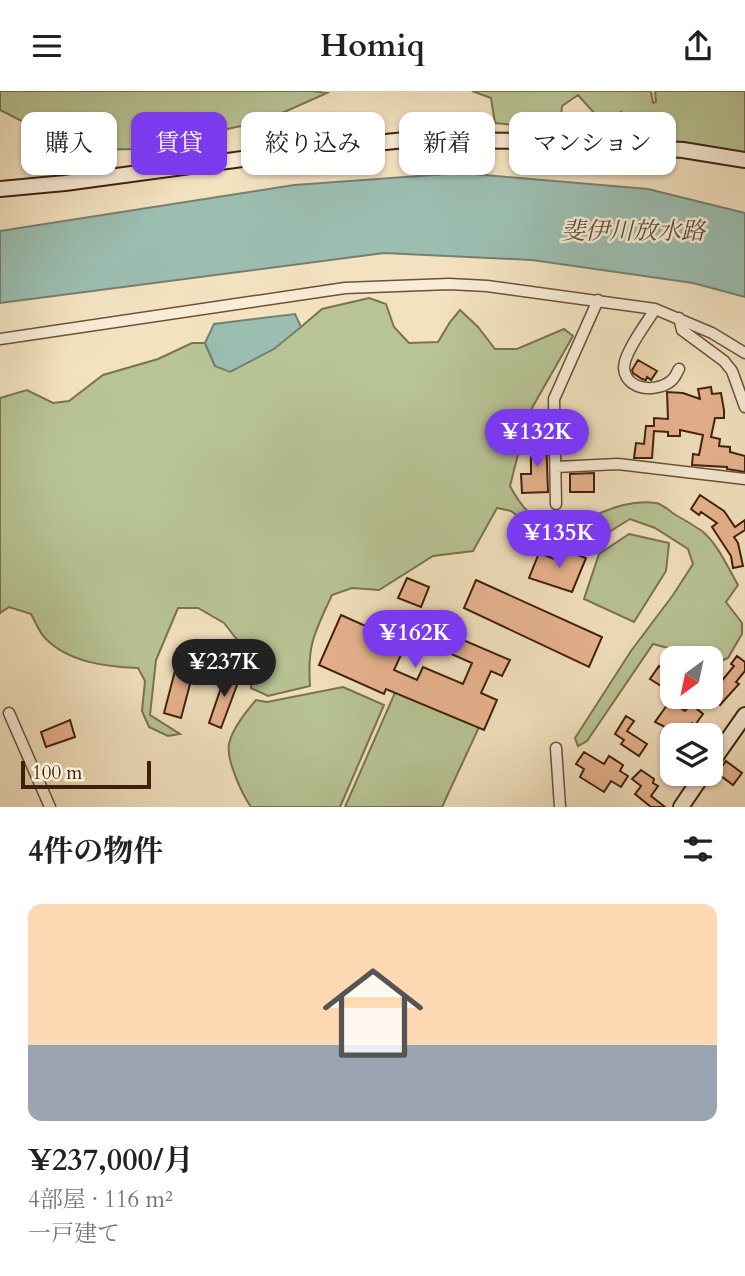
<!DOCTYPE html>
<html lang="ja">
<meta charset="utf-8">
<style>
body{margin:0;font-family:Cardo,"Noto Serif JP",serif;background:#f6f6f6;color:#222;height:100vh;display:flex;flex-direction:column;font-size:26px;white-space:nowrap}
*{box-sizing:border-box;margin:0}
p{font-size:23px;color:#767676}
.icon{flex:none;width:38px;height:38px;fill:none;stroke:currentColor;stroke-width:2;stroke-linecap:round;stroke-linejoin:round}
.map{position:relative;height:716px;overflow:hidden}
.sheet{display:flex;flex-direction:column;background:#fff;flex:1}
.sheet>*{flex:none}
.guide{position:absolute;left:21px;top:21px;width:704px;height:63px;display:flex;gap:14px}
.needle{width:46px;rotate:213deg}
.controls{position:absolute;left:660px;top:555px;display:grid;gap:14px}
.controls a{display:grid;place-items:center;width:63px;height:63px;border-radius:14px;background:#fff;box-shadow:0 2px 5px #0004;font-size:35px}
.scale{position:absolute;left:21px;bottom:18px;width:130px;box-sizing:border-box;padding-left:7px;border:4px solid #40200c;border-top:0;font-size:19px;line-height:24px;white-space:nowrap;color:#40200c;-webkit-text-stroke:5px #f7ecd6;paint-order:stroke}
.price{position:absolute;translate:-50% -60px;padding:0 16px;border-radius:24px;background:#7c3aed;color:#fff;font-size:23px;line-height:46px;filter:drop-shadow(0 2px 4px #0008)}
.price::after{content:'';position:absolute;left:50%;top:42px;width:21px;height:16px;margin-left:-10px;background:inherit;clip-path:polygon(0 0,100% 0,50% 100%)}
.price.active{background:#222;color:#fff}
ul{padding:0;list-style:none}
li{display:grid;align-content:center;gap:14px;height:371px;padding:0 28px}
li span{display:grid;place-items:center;height:217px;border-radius:14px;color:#555}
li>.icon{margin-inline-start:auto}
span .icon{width:126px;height:126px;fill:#fffc;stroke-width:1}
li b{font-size:30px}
h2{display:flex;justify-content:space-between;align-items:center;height:84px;padding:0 28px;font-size:30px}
.chip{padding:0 24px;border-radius:14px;background:#fff;box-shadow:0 2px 5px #0004;font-size:24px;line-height:63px}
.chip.active{background:#7c3aed;color:#fff}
header{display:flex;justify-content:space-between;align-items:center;height:91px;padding:0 28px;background:#fff;font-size:32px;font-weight:700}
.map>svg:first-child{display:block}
.green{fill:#b8c495;stroke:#7c7250;stroke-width:2}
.water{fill:#9bbeb1;stroke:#777f6f;stroke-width:2}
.building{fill:#e8b48f;stroke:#40200c;stroke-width:2}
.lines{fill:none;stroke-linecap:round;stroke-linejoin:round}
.street-casing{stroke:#6d5039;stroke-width:13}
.secondary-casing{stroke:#40200c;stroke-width:18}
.street{stroke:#f7ecd6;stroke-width:10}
.secondary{stroke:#f7ecd6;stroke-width:14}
.labels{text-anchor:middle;stroke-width:5;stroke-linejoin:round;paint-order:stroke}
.water-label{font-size:24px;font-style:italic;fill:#5b4f3e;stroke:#f7ecd6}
</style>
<header><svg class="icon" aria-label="menu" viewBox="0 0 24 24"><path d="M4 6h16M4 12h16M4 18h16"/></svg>Homiq<svg class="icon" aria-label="share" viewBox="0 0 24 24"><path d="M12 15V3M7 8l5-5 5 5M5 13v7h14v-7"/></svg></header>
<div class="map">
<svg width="745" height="716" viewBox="0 0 745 716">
<rect width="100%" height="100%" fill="#f3e2c0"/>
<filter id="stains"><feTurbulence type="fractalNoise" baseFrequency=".00286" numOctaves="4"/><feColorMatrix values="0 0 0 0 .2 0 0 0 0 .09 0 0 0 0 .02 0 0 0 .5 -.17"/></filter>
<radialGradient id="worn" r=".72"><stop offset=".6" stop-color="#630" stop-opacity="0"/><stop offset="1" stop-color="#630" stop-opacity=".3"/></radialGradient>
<path class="green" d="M0,0h312l15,2 -63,28 -128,28 -58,1 -78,-40z
M472,0h179l2,12 3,-1 -1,-11h90v62l-122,-12 -2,-29 -16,13 -27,-30 -16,11 -2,23 -65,-6 -4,-25z
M369,207l17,6 8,23 15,16 29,-1 12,-20 10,-12 18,17 17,22h22l47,-20 9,7 -45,79 -18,71c44,83 83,8 146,17 6,1 13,7 18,11 9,5 19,11 28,17 16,13 26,37 36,54l-12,17 16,21v11l-14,24 -17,8 -1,-8h-19l-12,-7 -26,-7 -66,97 -9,5 -3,-8 56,-87 42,-56 20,-31 -5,-15 -33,-21 -25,-9 -37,23h-40l-42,-31 -14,-3 -24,43 -40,5 -54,34 -27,-2 -20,7c-17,37 -25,49 -22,91l-42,10 -17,-8 -2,-33 -25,-32 -26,-15h-20l-22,52 -6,55 30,19 -12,2 -19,-9 -7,-16 3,-30 -7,-13c-32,-1 -70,-6 -93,-30 -6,-6 -10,-17 -14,-24l-22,-7 -9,6v-215l27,-8 26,13 16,-2 34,-26 55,-16 34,-16h13l10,23 86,-39 21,-18z
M629,443l40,9 -3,28 -32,51 -50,-23 15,-45z
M343,596l41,18 -44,102h-89c-9,-13 -25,-47 -22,-63 3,-15 17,-32 27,-44l11,2z
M397,597l83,37 -38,82h-97z"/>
<path class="water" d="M461,82l187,16 97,24v84l-52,-14 -161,-23 -148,-7 -384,50v-72l294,-46z
M295,223l6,13 -27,22 -44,23 -15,-6 -10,-23 9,-19z"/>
<path class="building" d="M638,269l19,11 -6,9 -4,-3 -1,3 -4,-1 -9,-6 -1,-3z
M711,296l1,7 9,-1 3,17v8h-9l-4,19 9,2 -1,7 11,1v5l15,4v16l-18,-3v-2l-35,-2 1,-11 6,1 4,-20 -23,-5v6h-12v-4l-14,-1 -2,27h-18l2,-15 8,1 2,-18h8v-8l14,1 -1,-27 16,1 17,6 -2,-10z
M531,348h15l2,53 -26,1 -1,-19h10z
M594,382v19h-24v-18z
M700,404l24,16 11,16 10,-7v10l-11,7 4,6 5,23 -10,2 -2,-12 -19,-29 5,-4 -16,-11 -2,3 -8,-6z
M561,458l25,9 -14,34 -43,-14 10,-25 18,7z
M407,487l22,9 -8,20 -23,-9z
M476,489l126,57 -13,30 -125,-59z
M341,524l65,29 -12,26 23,10 6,-13 40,17 9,-21 -46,-20 7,-16 77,33 -8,16 -11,-5 -10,22 16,7 -13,30 -98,-41 -2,5 -65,-29z
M737,565l8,6v9l-9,11 3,2 -19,21 -10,-6v-14l6,3 18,-22 -3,-2z
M659,575l13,9v18l-22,-14z
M176,576l17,6 -12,45 -17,-5z
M227,579l13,7 -19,51 -12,-5z
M670,610l15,10 6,-7 12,10 -8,11 -3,-2 -9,12h-11v6l-11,-8 4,-6 -10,-5z
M626,625l8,5 -7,10 20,13 -8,12 -18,-12 3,-4 -9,-6z
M70,629l5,17 -29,10 -5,-15z
M584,661l20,12 5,-8 14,9 -3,6 8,5 -7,11 -10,-6 -7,11 -24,-15 4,-8 -8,-5z
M726,670l16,12 -9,12 -16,-12z
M641,679l13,9 -1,4 5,3 -7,10 14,11h-14l-16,-13 6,-8 -9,-7z"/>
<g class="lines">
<defs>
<path id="street" d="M655,218c-8,14 -31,43 -31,59 2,24 36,25 49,11 3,-3 4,-7 6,-10
M679,227l3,12 42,31 8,10 13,36
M0,248l345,-51 104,-4 38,2 168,23 57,24 33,20
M556,376l62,-3 127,15
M556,413l-2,-105 44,-99
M9,622l41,94
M556,657l4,59"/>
<path id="secondary" d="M0,98l65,-6 243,-33 97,-10 121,1 157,9 62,10
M710,674l35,-50
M681,716l23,-34"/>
</defs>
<use href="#street" class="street-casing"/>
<use href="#secondary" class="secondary-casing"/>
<use href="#street" class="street"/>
<use href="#secondary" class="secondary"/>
</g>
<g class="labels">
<g class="water-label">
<text x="633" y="148">斐伊川放水路</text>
</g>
</g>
<rect width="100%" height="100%" filter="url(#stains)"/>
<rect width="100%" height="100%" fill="url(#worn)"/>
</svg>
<div class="controls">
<a><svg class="needle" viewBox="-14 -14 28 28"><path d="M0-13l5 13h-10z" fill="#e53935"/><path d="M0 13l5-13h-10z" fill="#767676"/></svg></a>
<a><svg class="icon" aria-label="layers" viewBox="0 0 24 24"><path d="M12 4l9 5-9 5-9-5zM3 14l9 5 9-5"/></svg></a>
</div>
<div class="scale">100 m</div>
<b class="price" style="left:537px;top:378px">¥132K</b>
<b class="price" style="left:559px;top:479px">¥135K</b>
<b class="price" style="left:415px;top:579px">¥162K</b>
<b class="price active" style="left:224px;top:608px">¥237K</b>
<div class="guide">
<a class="chip">購入</a>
<a class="chip active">賃貸</a>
<a class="chip">絞り込み</a>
<a class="chip">新着</a>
<a class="chip">マンション</a>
</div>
</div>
<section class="sheet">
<h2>4件の物件<svg class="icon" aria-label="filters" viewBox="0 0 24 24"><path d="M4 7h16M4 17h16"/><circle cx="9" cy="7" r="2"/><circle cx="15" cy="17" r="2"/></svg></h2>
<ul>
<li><span style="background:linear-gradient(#ffd9b3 65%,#9aa5b1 0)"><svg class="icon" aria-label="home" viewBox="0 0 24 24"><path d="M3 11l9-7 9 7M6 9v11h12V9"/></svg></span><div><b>¥237,000/月</b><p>4部屋 · 116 m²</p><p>一戸建て</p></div></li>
</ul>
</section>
